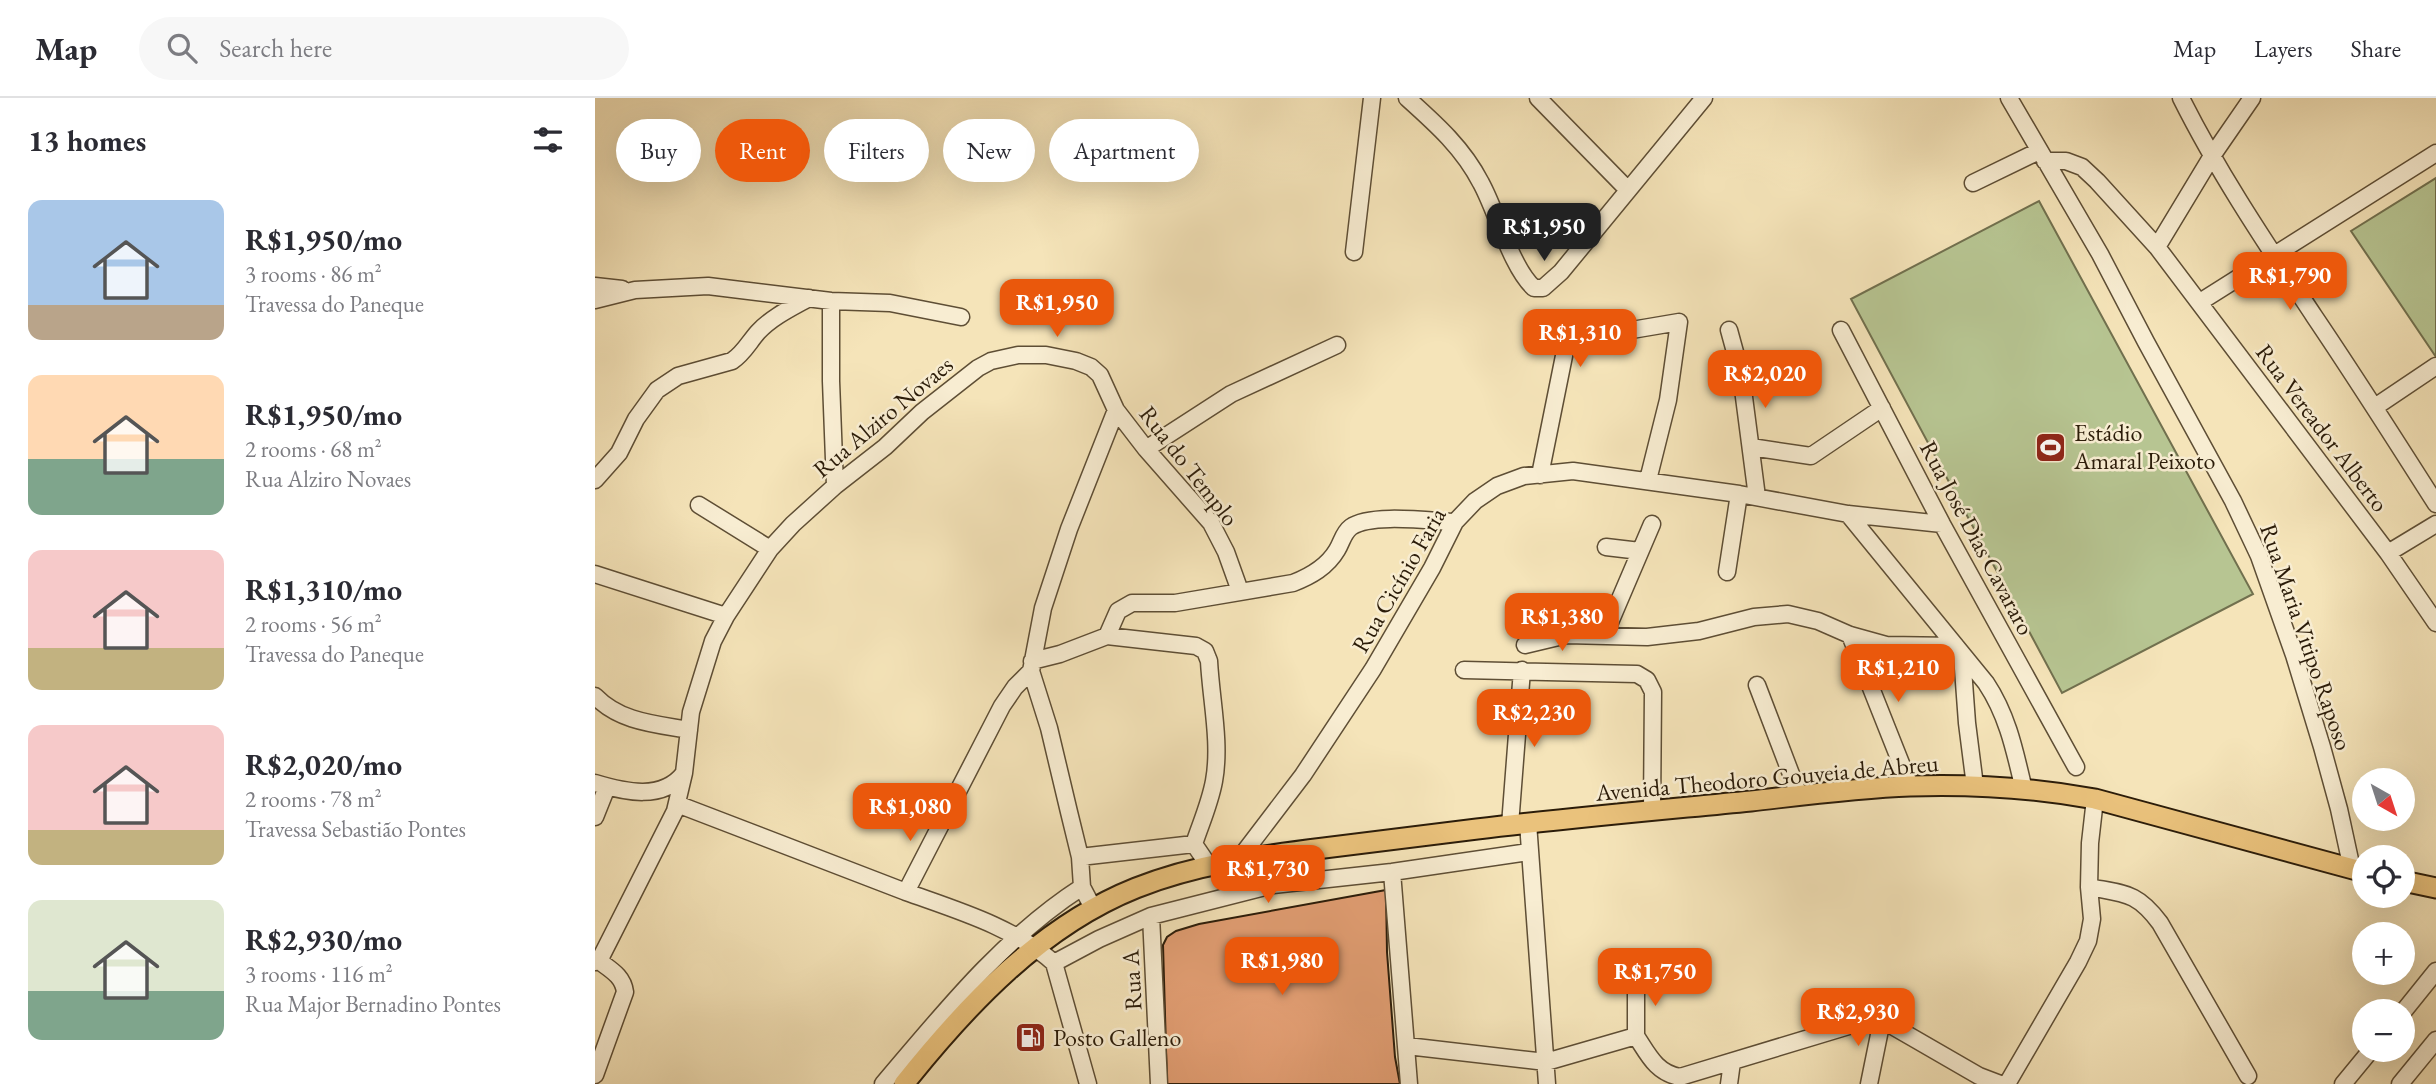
<!DOCTYPE html>
<meta charset="utf-8">
<style>
body{margin:0;font-family:"EB Garamond",serif;background:#f7f7f7;color:#2b2b33;height:100vh;display:flex;flex-direction:column;font-size:26px;white-space:nowrap}
*{box-sizing:border-box;margin:0}
p{font-size:23px;color:#7c7c81}
.icon{flex:none;width:38px;height:38px;fill:none;stroke:currentColor;stroke-width:2;stroke-linecap:round;stroke-linejoin:round}
.map{position:relative;flex:1;overflow:hidden}
.panel{display:flex;flex-direction:column;background:#fff;width:595px}
.panel>*{flex:none}
.top-card{position:absolute;left:21px;top:21px;width:665px;height:63px;display:flex;gap:14px}
.needle{width:46px;rotate:141deg}
.fabs{position:absolute;left:1757px;top:670px;display:grid;gap:14px}
.fabs a{display:grid;place-items:center;width:63px;height:63px;border-radius:50%;background:#fff;box-shadow:0 7px 28px #0002;font-size:35px}
.price{position:absolute;translate:-50% -60px;padding:0 16px;border-radius:14px;background:#ea580c;color:#fff;font-size:23px;line-height:46px;filter:drop-shadow(0 2px 4px #0008)}
.price::after{content:'';position:absolute;left:50%;top:42px;width:21px;height:16px;margin-left:-10px;background:inherit;clip-path:polygon(0 0,100% 0,50% 100%)}
.price.current{background:#222;color:#fff}
ul{padding:0;list-style:none}
li{display:flex;align-items:center;gap:21px;height:175px;padding:0 28px}
li span{display:grid;place-items:center;flex:none;width:196px;height:140px;border-radius:14px;color:#555}
li>.icon{margin-inline-start:auto}
span .icon{width:84px;height:84px;fill:#fffc;stroke-width:1}
li b{font-size:30px}
h2{display:flex;justify-content:space-between;align-items:center;height:84px;padding:0 28px;font-size:30px}
.chip{padding:0 24px;border-radius:32px;background:#fff;box-shadow:0 7px 28px #0002;font-size:24px;line-height:63px}
.chip.current{background:#ea580c;color:#fff}
header{display:flex;align-items:center;gap:42px;box-sizing:border-box;height:98px;padding:0 35px;background:#fff;border-bottom:2px solid #e1e1e2}
header strong{font-size:33px}
nav{display:flex;gap:38px;margin-inline-start:auto;font-size:24px}
.search{width:490px;height:63px;background:#f7f7f7;display:flex;align-items:center;gap:18px;box-sizing:border-box;padding:0 24px;border-radius:38px;color:#7c7c81;font-size:26px}
main{display:flex;flex:1;min-height:0}
.map>svg:first-child{display:block}
.green{fill:#b7c592;stroke:#71704e;stroke-width:2}
.building{fill:#e29e73;stroke:#2b1c09;stroke-width:2}
.lines{fill:none;stroke-linecap:round;stroke-linejoin:round}
.minor-casing{stroke:#5e4e35;stroke-width:19}
.major-casing{stroke:#2b1c09;stroke-width:23}
.minor{stroke:#f8edd2;stroke-width:16}
.major{stroke:#eac27c;stroke-width:19}
.labels{text-anchor:middle;stroke-width:5;stroke-linejoin:round;paint-order:stroke}
.street-label{font-size:24px;fill:#2b1c09;stroke:#f8edd2}
.poi-label{font-size:24px;fill:#2b1c09;stroke:#f8edd2;text-anchor:start}
</style>
<header>
<strong>Map</strong>
<div class="search"><svg class="icon" aria-label="search" viewBox="0 0 24 24"><circle cx="10" cy="10" r="6"/><path d="M15 15l6 6"/></svg>Search here</div>
<nav><a>Map</a><a>Layers</a><a>Share</a></nav>
</header>
<main>
<section class="panel">
<h2>13 homes<svg class="icon" aria-label="filters" viewBox="0 0 24 24"><path d="M4 7h16M4 17h16"/><circle cx="9" cy="7" r="2"/><circle cx="15" cy="17" r="2"/></svg></h2>
<ul>
<li><span style="background:linear-gradient(#a9c7e8 75%,#b9a48a 0)"><svg class="icon" aria-label="home" viewBox="0 0 24 24"><path d="M3 11l9-7 9 7M6 9v11h12V9"/></svg></span><div><b>R$1,950/mo</b><p>3 rooms · 86 m²</p><p>Travessa do Paneque</p></div></li>
<li><span style="background:linear-gradient(#ffd9b3 60%,#7fa58c 0)"><svg class="icon" aria-label="home" viewBox="0 0 24 24"><path d="M3 11l9-7 9 7M6 9v11h12V9"/></svg></span><div><b>R$1,950/mo</b><p>2 rooms · 68 m²</p><p>Rua Alziro Novaes</p></div></li>
<li><span style="background:linear-gradient(#f6c9c9 70%,#c2b280 0)"><svg class="icon" aria-label="home" viewBox="0 0 24 24"><path d="M3 11l9-7 9 7M6 9v11h12V9"/></svg></span><div><b>R$1,310/mo</b><p>2 rooms · 56 m²</p><p>Travessa do Paneque</p></div></li>
<li><span style="background:linear-gradient(#f6c9c9 75%,#c2b280 0)"><svg class="icon" aria-label="home" viewBox="0 0 24 24"><path d="M3 11l9-7 9 7M6 9v11h12V9"/></svg></span><div><b>R$2,020/mo</b><p>2 rooms · 78 m²</p><p>Travessa Sebastião Pontes</p></div></li>
<li><span style="background:linear-gradient(#dfe7d0 65%,#7fa58c 0)"><svg class="icon" aria-label="home" viewBox="0 0 24 24"><path d="M3 11l9-7 9 7M6 9v11h12V9"/></svg></span><div><b>R$2,930/mo</b><p>3 rooms · 116 m²</p><p>Rua Major Bernadino Pontes</p></div></li>
</ul>
</section>
<div class="map">
<svg width="1841" height="986" viewBox="0 0 1841 986">
<rect width="100%" height="100%" fill="#f5e4b9"/>
<filter id="stains"><feTurbulence type="fractalNoise" baseFrequency=".00286" numOctaves="4"/><feColorMatrix values="0 0 0 0 .2 0 0 0 0 .09 0 0 0 0 .02 0 0 0 .5 -.17"/></filter>
<radialGradient id="worn" r=".72"><stop offset=".6" stop-color="#630" stop-opacity="0"/><stop offset="1" stop-color="#630" stop-opacity=".3"/></radialGradient>
<path class="green" d="M1841,80v179l-85,-126z
M1444,103l214,393 -191,99 -211,-394z"/>
<path class="building" d="M791,792l1,62 8,105 5,27h-233l-4,-139 4,-8 9,-6 23,-7z"/>
<g class="lines">
<defs>
<path id="minor" d="M812,0c29,26 56,50 74,85 16,29 30,84 53,105h9l18,-16 143,-174
M943,0l90,92
M1414,0l91,156 46,88 87,159 26,55 35,99 28,92 17,62 13,60
M1586,0c38,76 86,147 133,218 42,62 82,125 122,188
M1450,63h21l16,6 15,14 60,66 231,306 48,70
M1378,85l66,-32
M1562,149l55,-91 40,-58
M759,154l18,-154
M0,188l27,3
M0,202l40,-10 73,-4 123,15 59,2 71,14
M236,203v80l4,105
M1605,204l236,-149
M1134,232l12,44 16,123
M1246,232l101,194 134,243
M1780,309l61,-41
M521,312l30,39 65,74 15,29 14,39
M1156,349l60,9 71,-48
M551,351l85,-55 106,-49
M945,377l27,-134 112,-19 -11,78 -20,80
M0,382l24,-27 17,-34 21,-29 21,-14 54,-15c12,-8 17,-19 26,-29 14,-15 33,-24 51,-34
M104,407l71,44
M1253,416l138,169c22,33 29,69 38,107
M1011,449l34,4
M1793,455l48,-29
M1132,474l12,-78
M0,476l131,42
M1010,536l47,-110
M1255,537l60,151
M512,538l11,-25 14,-8h43l118,-20c18,-7 34,-16 44,-33 5,-8 6,-17 14,-23 19,-14 80,-6 104,-5
M930,547l42,-10 80,2 52,-6 55,-14 34,-3 30,7 32,14 36,10 70,1
M1367,557l5,68 8,63
M437,563l28,-7 47,-18 89,10 9,5 4,10c2,39 12,82 5,120 -4,22 -13,42 -20,63
M869,572l173,4 10,6 6,12 -1,118
M436,573l-16,16 -13,19 -96,186c50,18 108,35 148,71l45,-24 52,-23 122,-31 119,-13 137,-20
M1162,587l42,110
M0,598c25,26 60,28 94,34
M0,685c30,9 68,18 89,-10
M82,706l229,88
M0,719l12,-30
M933,725l19,261
M915,727l12,-155
M485,759l114,-13 15,22
M644,761l64,-84 70,-106 59,-101 23,-46 20,-21 22,-15 27,-10 49,-5 166,23 109,20 94,10
M797,774l17,212
M1494,789c36,7 48,5 71,36l88,153
M556,818l8,168
M4,863l76,-150 9,-38 7,-61 22,-71 13,-25 44,-67 23,-25 42,-38 50,-39 37,-35 56,-44 13,-7 27,-6h28l30,6 15,6 9,8 16,35 -47,119 -26,79 -12,63 18,57 20,84 11,45 2,30 11,21
M0,864l4,-1c12,9 24,15 26,31l-30,83
M459,865l34,121
M1808,914l33,-41
M1041,938c12,18 20,37 44,41l182,-55 20,-2 97,56 21,8
M1041,938v-56
M812,948l139,16 90,-26
M288,986c61,-72 120,-146 199,-197
M1134,986l3,-22
M1274,986l13,-64
M1412,986l71,-122 10,-21 4,-22 -3,-32 1,-44 5,-44
M1748,986l28,-34
M1805,986l36,-44"/>
<path id="major" d="M1808,783l33,7
M309,986c63,-79 137,-158 232,-196 60,-24 124,-32 188,-40 51,-6 102,-13 153,-19 91,-11 182,-19 274,-28 53,-6 106,-13 159,-15 62,-2 125,2 185,13l269,73"/>
</defs>
<use href="#minor" class="minor-casing"/>
<use href="#major" class="major-casing"/>
<use href="#minor" class="minor"/>
<use href="#major" class="major"/>
</g>
<defs>
<symbol id="stadium-square" viewBox="-11 -11 22 22"><rect x="-9" y="-9" width="18" height="18" rx="4" fill="#8f2418" stroke="#f8edd2"/><path d="M0-5a6.5 5 0 1 0 0 10a6.5 5 0 1 0 0-10ZM-3.5-1.8h7v3.6h-7Z" fill="#fff"/></symbol>
<symbol id="fuel-square" viewBox="-11 -11 22 22"><rect x="-9" y="-9" width="18" height="18" rx="4" fill="#8f2418" stroke="#f8edd2"/><path d="M-5.5-6h7V0h2V4h1.3V-2.5L3-4.5l.8-.8L6-3V5H2.5V1h-1V6h-7ZM-4.2-4.7v3.2H.2V-4.7Z" fill="#fff"/></symbol>
</defs>
<g fill-rule="evenodd">
<use href="#stadium-square" x="1438" y="332" width="35" height="35"/>
<use href="#fuel-square" x="418" y="922" width="35" height="35"/>
</g>
<g class="labels">
<g class="street-label">
<text transform="translate(288 319) rotate(-40)" y="8">Rua Alziro Novaes</text>
<text transform="translate(1727 330) rotate(53)" y="8">Rua Vereador Alberto</text>
<text transform="translate(594 368) rotate(52)" y="8">Rua do Templo</text>
<text transform="translate(1382 440) rotate(62)" y="8">Rua José Dias Cavararo</text>
<text transform="translate(804 482) rotate(-60)" y="8">Rua Cicínio Faria</text>
<text transform="translate(1711 539) rotate(71)" y="8">Rua Maria Vitipo Raposo</text>
<text transform="translate(1172 680) rotate(-5)" y="8">Avenida Theodoro Gouveia de Abreu</text>
<text transform="translate(537 882) rotate(-93)" y="8">Rua A</text>
</g>
<g class="poi-label">
<text x="1479" y="343">Estádio<tspan x="1479" dy="28">Amaral Peixoto</tspan></text>
<text x="458" y="948">Posto Galleno</text>
</g>
</g>
<rect width="100%" height="100%" filter="url(#stains)"/>
<rect width="100%" height="100%" fill="url(#worn)"/>
</svg>
<div class="fabs">
<a><svg class="needle" viewBox="-14 -14 28 28"><path d="M0-13l5 13h-10z" fill="#e53935"/><path d="M0 13l5-13h-10z" fill="#7c7c81"/></svg></a>
<a><svg class="icon" aria-label="locate" viewBox="0 0 24 24"><circle cx="12" cy="12" r="6"/><path d="M12 2v4M12 18v4M2 12h4M18 12h4"/></svg></a>
<a>+</a>
<a>−</a>
</div>
<b class="price current" style="left:949px;top:165px">R$1,950</b>
<b class="price" style="left:1695px;top:214px">R$1,790</b>
<b class="price" style="left:462px;top:241px">R$1,950</b>
<b class="price" style="left:985px;top:271px">R$1,310</b>
<b class="price" style="left:1170px;top:312px">R$2,020</b>
<b class="price" style="left:967px;top:555px">R$1,380</b>
<b class="price" style="left:1303px;top:606px">R$1,210</b>
<b class="price" style="left:939px;top:651px">R$2,230</b>
<b class="price" style="left:315px;top:745px">R$1,080</b>
<b class="price" style="left:673px;top:807px">R$1,730</b>
<b class="price" style="left:687px;top:899px">R$1,980</b>
<b class="price" style="left:1060px;top:910px">R$1,750</b>
<b class="price" style="left:1263px;top:950px">R$2,930</b>
<div class="top-card">
<a class="chip">Buy</a>
<a class="chip current">Rent</a>
<a class="chip">Filters</a>
<a class="chip">New</a>
<a class="chip">Apartment</a>
</div>
</div>
</main>
